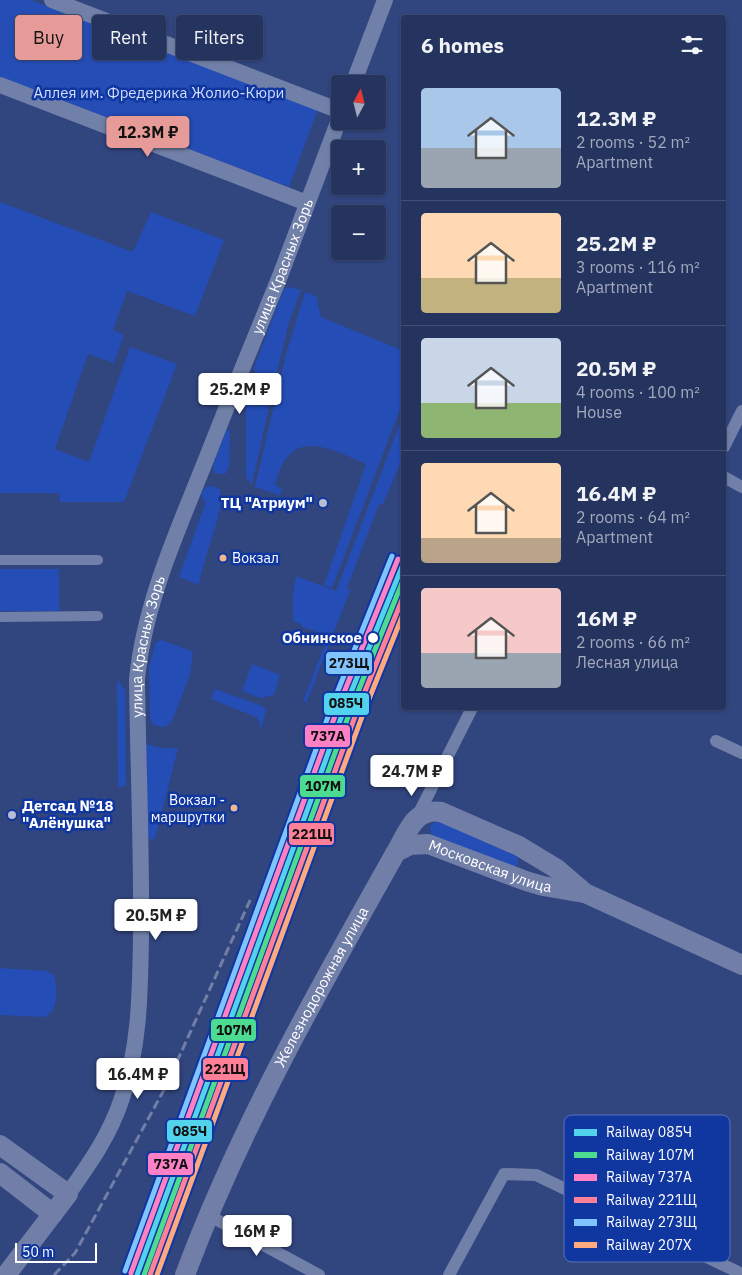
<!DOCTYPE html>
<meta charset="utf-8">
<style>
body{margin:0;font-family:"IBM Plex Sans",sans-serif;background:#2d3c65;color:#f1f3f6;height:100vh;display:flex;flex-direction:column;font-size:19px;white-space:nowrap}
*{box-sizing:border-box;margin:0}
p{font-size:16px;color:#a3aabd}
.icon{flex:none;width:28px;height:28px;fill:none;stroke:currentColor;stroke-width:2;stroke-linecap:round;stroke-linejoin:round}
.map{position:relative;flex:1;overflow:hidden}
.sheet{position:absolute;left:401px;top:15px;width:325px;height:695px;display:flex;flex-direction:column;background:#25345f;border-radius:5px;box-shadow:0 1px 4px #0004,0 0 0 1px #424f74}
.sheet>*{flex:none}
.hud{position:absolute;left:15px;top:15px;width:311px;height:45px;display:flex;gap:10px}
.needle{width:32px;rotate:7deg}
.buttons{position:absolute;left:331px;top:75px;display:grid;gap:10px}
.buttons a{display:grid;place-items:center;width:55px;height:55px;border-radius:5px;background:#25345f;box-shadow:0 1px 4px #0004,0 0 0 1px #424f74;font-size:25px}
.scale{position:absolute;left:15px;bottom:12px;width:82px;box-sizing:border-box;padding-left:5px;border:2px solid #fff;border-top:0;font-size:14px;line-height:18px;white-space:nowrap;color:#fff;-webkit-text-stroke:4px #1036a0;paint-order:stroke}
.price{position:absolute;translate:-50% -42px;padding:0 11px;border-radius:5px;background:#fff;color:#222;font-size:16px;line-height:32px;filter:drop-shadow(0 1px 2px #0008)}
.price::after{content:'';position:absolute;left:50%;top:30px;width:15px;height:11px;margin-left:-8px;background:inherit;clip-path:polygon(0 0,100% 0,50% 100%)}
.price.on{background:#e69b98;color:#111}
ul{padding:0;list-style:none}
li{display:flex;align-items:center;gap:15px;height:125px;padding:0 20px}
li+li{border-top:1px solid #424f74}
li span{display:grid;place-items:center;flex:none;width:140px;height:100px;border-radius:5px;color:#555}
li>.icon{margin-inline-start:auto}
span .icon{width:60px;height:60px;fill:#fffc;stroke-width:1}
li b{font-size:21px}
h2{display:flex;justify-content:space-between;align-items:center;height:60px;padding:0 20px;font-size:21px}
.chip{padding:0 18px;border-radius:5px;background:#25345f;box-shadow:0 1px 4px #0004,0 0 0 1px #424f74;font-size:18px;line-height:45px}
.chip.on{background:#e69b98;color:#111}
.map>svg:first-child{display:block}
.green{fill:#254db6}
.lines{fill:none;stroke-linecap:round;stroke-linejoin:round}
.pedestrian{stroke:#7180a8;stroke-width:10}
.minor{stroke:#7180a8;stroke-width:12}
.tertiary{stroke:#7180a8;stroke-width:16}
.primary{stroke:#717ea7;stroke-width:20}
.rail{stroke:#717fa7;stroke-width:3;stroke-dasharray:9 4;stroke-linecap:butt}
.rail-1-casing{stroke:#1036a0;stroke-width:9}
.rail-2-casing{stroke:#1036a0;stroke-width:9}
.rail-3-casing{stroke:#1036a0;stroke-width:9}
.rail-4-casing{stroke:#1036a0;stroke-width:9}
.rail-5-casing{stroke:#1036a0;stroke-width:9}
.rail-6-casing{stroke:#1036a0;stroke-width:9}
.rail-1{stroke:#53d2ee;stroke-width:5}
.rail-2{stroke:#4ddb92;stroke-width:5}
.rail-3{stroke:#ff80c5;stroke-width:5}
.rail-4{stroke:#ff8098;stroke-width:5}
.rail-5{stroke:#80c4ff;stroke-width:5}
.rail-6{stroke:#ffa980;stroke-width:5}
.poi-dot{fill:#b7bed2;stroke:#1036a0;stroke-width:2}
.bus-dot{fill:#f1b78d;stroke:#1036a0;stroke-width:2}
.stop-dot{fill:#fff;stroke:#1036a0;stroke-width:2}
.labels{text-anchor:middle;stroke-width:5;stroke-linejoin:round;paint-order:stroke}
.bus-label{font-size:14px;fill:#fff;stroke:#1036a0;text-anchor:start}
.park-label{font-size:15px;fill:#d2defe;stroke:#1036a0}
.street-label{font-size:15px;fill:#fff;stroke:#1036a0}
.poi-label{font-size:15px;font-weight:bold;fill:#fff;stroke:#1036a0;text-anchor:end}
.stop-label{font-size:15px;font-weight:bold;fill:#fff;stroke:#1036a0;text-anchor:end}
.key{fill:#1036a0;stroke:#5872bc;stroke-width:1}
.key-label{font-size:14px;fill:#fff}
.line-badge{stroke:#1036a0;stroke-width:2}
.pale-badge-label{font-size:14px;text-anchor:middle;font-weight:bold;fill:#111}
</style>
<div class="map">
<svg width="742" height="1275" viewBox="0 0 742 1275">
<rect width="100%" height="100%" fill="#31457f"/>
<path class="green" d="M0,0h31l287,109 -29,78 -289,-110z
M0,202l133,50 18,-40 73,28 -29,76 -68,-25 -14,39 11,5 -10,28 -26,-9 -33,95 34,13 41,-115 47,17 -53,138h-64l-1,-9h-59z
M290,287l11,3 -12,32 -17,71 -16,-17 -2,-8 30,-79z
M305,292l11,4 5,21 83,34v48l-72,189 -8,-3 42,-121c-39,-17 -77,-38 -91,21l7,4 -1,4 -2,2 -24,-8 30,-129z
M250,377l14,11 6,14 -18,82 -5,-5 -1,-6v-82z
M404,413v41l-21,50h-4l-32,84 3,3 -44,112 -3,-2 22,-56 -3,-1 1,-7 -2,-4 -19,-6 -1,-3 -8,-3v-27l3,-18 40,15z
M227,429l3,2 -1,36 -4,7 -11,-1 -1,-8z
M208,486l7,1 5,2c4,27 -17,67 -21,96l-20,-8 27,-75c-7,-6 -6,-11 2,-16z
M0,569h59v42h-59z
M162,640l31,12 -3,23 -18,46 -7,6h-4l-8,-3 -3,-6 -1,-52 7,-24z
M252,664l28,11 -6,20 -13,3 -19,-7z
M117,679l8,11 1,96 -8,1z
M215,689l47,17 4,4 -5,20 -2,-9 -3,-4 -45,-18z
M145,744l17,4h16l-23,90 -3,2 -6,-3z
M437,820l80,35 1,8 -3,4 -84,-32 -1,-9z
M0,968l47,3 7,4c4,14 5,37 -10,42l-44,-2z"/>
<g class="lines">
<path class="pedestrian" d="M0,560h98
M0,617l98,-1"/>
<path class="minor" d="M724,447l18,-36
M724,477l18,10
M716,741l26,12
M417,817l55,-109
M208,1215l111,60
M449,1275l55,-101 32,1 206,99"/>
<g class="tertiary">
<path d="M52,0l288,111"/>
<path d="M353,84l32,-84"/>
<path d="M0,85l307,118"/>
<path id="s1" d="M68,1194c22,-31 42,-59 54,-96 18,-52 18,-107 19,-161 1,-86 -3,-172 -4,-258 8,-80 43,-153 72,-227 23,-59 47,-117 71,-176 20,-53 40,-106 60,-159"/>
</g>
<g class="primary">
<path id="s2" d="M396,852l14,-7 18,-1 98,37 17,5 41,7"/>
<path d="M0,1145l68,49 -62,81"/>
<path d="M0,1173l53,41"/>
<path id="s3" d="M185,1275c55,-148 134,-286 211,-423 12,-20 18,-44 45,-40l78,34 38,23 28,24 157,72"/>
</g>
<path class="rail" d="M54,1275l21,-22 90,-165 87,-192"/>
<defs>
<path id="rail-1" d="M137,1275l208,-568 59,-145"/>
<path id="rail-2" d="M144,1275l207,-566 53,-131"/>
<path id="rail-3" d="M131,1273l208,-568 59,-146"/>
<path id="rail-4" d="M150,1275l207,-564 47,-116"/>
<path id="rail-5" d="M125,1271l208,-568 59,-147"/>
<path id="rail-6" d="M157,1275l206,-561 41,-102"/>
</defs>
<use href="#rail-1" class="rail-1-casing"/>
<use href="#rail-2" class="rail-2-casing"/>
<use href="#rail-3" class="rail-3-casing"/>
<use href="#rail-4" class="rail-4-casing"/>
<use href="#rail-5" class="rail-5-casing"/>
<use href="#rail-6" class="rail-6-casing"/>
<use href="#rail-1" class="rail-1"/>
<use href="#rail-2" class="rail-2"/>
<use href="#rail-3" class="rail-3"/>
<use href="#rail-4" class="rail-4"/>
<use href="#rail-5" class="rail-5"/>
<use href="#rail-6" class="rail-6"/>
</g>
<g class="poi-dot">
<circle cx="323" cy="503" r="5"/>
<circle cx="12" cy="815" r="5"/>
</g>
<g class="bus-dot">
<circle cx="223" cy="558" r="4.5"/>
<circle cx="234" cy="808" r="4.5"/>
</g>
<circle class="stop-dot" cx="373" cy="638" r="6"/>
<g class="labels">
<g class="bus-label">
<text x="232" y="563">Вокзал</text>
<text x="225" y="805" text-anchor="end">Вокзал -<tspan x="225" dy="17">маршрутки</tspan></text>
</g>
<g class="park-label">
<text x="159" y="98">Аллея им. Фредерика Жолио-Кюри</text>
</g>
<g class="street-label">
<text dy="5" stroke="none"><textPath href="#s1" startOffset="970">улица Красных Зорь</textPath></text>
<text dy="5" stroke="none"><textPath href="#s1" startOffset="565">улица Красных Зорь</textPath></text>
<text dy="5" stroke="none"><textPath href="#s2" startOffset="100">Московская улица</textPath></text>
<text dy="5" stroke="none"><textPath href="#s3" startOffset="319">Железнодорожная улица</textPath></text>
</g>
<g class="poi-label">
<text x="313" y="508">ТЦ "Атриум"</text>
<text x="22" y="811" text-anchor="start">Детсад №18<tspan x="22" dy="17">"Алёнушка"</tspan></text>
</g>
<g class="stop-label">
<text x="362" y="643">Обнинское</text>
</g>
</g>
<rect x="564" y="1115" width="166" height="147" rx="8" class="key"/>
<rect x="574" y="1129" width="23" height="7" fill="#53d2ee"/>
<rect x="574" y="1152" width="23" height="6" fill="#4ddb92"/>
<rect x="574" y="1174" width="23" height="7" fill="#ff80c5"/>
<rect x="574" y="1197" width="23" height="6" fill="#ff8098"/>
<rect x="574" y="1219" width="23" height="7" fill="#80c4ff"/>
<rect x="574" y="1242" width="23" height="6" fill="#ffa980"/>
<g class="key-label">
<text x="606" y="1137">Railway 085Ч</text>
<text x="606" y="1160">Railway 107М</text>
<text x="606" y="1182">Railway 737А</text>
<text x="606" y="1205">Railway 221Щ</text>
<text x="606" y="1227">Railway 273Щ</text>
<text x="606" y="1250">Railway 207Х</text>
</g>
<g class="line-badge">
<rect x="325" y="651" width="48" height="24" rx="5" fill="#80c4ff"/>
<rect x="323" y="692" width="47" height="24" rx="5" fill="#53d2ee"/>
<rect x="304" y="724" width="47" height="24" rx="5" fill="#ff80c5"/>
<rect x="299" y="774" width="47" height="24" rx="5" fill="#4ddb92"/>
<rect x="288" y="822" width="47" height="24" rx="5" fill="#ff8098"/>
<rect x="210" y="1018" width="47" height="24" rx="5" fill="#4ddb92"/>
<rect x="202" y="1057" width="47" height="24" rx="5" fill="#ff8098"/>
<rect x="166" y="1119" width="47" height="24" rx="5" fill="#53d2ee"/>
<rect x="147" y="1152" width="47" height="24" rx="5" fill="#ff80c5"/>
</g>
<g class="pale-badge-label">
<text x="349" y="668">273Щ</text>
<text x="346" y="708">085Ч</text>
<text x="328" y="741">737А</text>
<text x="323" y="791">107М</text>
<text x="312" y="839">221Щ</text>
<text x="234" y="1035">107М</text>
<text x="225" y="1074">221Щ</text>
<text x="190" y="1136">085Ч</text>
<text x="171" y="1169">737А</text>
</g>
</svg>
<div class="buttons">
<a><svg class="needle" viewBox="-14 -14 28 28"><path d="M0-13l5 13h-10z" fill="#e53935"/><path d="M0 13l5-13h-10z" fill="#a3aabd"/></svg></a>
<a>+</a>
<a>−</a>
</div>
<div class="scale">50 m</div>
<b class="price on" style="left:148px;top:158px">12.3M ₽</b>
<b class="price" style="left:240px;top:415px">25.2M ₽</b>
<b class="price" style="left:412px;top:797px">24.7M ₽</b>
<b class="price" style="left:156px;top:941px">20.5M ₽</b>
<b class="price" style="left:138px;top:1100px">16.4M ₽</b>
<b class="price" style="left:257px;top:1257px">16M ₽</b>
<div class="hud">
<a class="chip on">Buy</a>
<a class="chip">Rent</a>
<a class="chip">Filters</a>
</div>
<section class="sheet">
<h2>6 homes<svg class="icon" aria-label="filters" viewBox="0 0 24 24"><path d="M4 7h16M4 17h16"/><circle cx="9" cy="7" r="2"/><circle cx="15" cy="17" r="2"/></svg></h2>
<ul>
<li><span style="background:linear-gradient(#a9c7e8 60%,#9aa5b1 0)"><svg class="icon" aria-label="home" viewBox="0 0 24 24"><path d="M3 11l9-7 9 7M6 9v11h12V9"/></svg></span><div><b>12.3M ₽</b><p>2 rooms · 52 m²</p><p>Apartment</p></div></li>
<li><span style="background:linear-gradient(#ffd9b3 65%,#c2b280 0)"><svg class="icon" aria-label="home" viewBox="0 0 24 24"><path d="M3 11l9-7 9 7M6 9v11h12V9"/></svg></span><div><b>25.2M ₽</b><p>3 rooms · 116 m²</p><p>Apartment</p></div></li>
<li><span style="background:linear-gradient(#c9d6e8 65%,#8fb573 0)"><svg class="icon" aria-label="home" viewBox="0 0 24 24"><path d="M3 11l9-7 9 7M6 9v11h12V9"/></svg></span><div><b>20.5M ₽</b><p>4 rooms · 100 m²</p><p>House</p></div></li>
<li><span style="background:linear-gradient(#ffd9b3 75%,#b9a48a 0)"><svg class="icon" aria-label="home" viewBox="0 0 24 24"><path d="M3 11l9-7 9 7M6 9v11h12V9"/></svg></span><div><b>16.4M ₽</b><p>2 rooms · 64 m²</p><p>Apartment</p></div></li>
<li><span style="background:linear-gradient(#f6c9c9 65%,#9aa5b1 0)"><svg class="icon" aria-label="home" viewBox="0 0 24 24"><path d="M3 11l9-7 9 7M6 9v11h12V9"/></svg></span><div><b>16M ₽</b><p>2 rooms · 66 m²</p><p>Лесная улица</p></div></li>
</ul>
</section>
</div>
